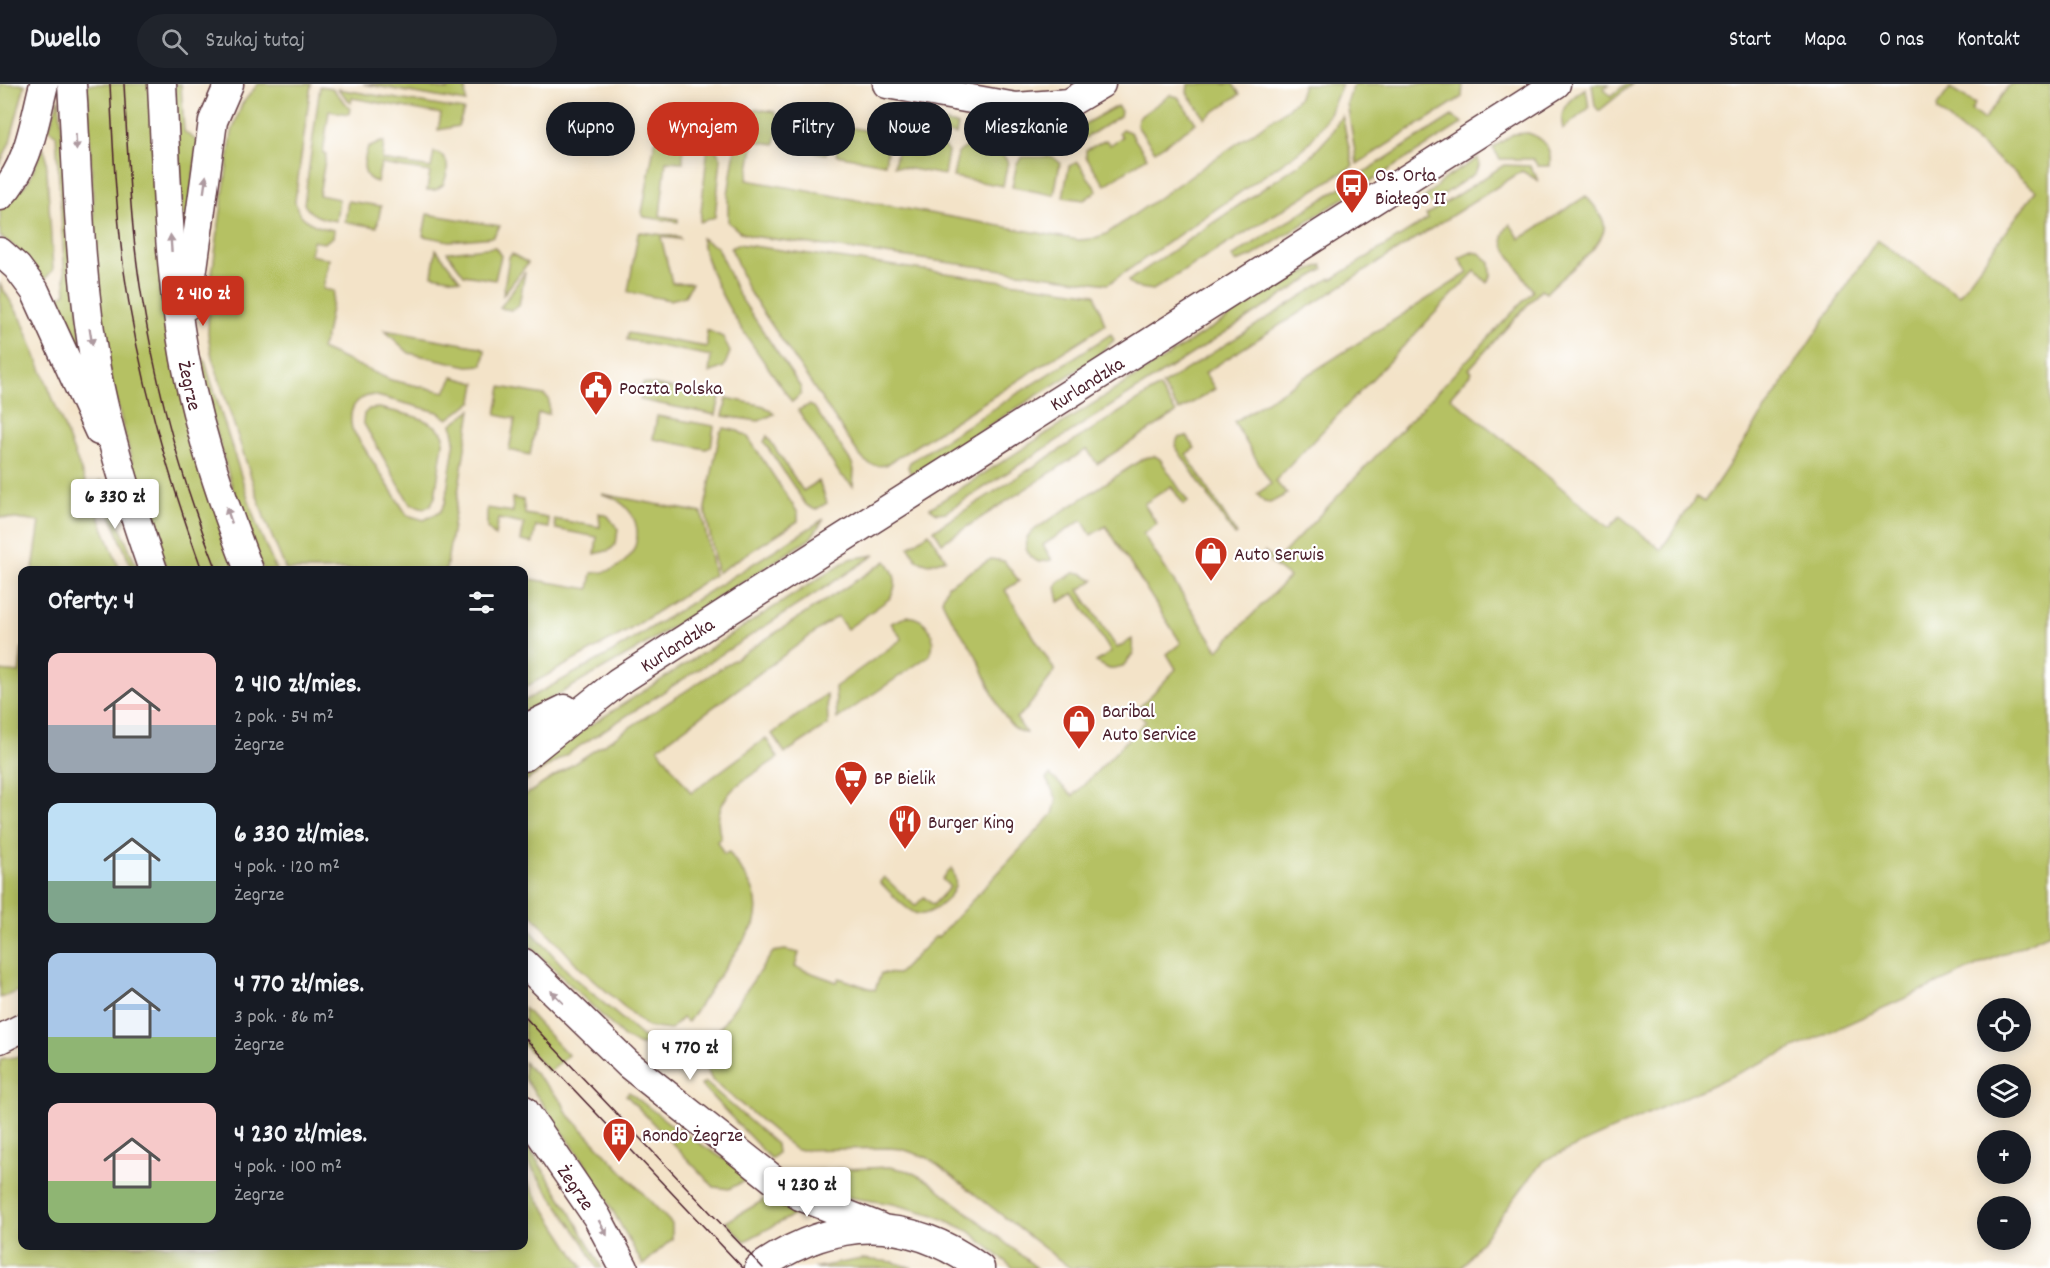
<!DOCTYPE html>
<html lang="pl">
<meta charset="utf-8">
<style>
body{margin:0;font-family:Dekko,sans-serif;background:#20242c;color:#f1f3f6;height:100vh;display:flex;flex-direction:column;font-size:22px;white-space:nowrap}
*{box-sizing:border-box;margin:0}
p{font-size:20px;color:#9ea1a6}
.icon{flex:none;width:33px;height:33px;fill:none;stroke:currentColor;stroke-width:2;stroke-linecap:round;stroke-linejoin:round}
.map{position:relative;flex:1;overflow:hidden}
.sheet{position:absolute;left:18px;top:482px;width:510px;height:684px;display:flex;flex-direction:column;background:#171b24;border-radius:12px;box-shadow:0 3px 15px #0003}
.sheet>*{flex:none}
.hud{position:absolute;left:546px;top:18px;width:570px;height:54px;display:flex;gap:12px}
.fabs{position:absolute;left:1977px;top:914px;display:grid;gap:12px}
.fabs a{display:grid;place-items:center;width:54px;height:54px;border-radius:50%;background:#171b24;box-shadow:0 3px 15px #0003;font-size:30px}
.price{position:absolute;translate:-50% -51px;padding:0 14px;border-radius:6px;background:#fff;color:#222;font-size:20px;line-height:39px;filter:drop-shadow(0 2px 3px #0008)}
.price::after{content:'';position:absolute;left:50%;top:36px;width:18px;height:14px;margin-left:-9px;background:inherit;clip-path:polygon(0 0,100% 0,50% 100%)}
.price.on{background:#c8321e;color:#fff}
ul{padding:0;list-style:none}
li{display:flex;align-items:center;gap:18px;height:150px;padding:0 30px}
li span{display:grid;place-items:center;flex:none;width:168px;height:120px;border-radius:12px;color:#555}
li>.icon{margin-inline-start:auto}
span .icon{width:72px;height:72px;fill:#fffc;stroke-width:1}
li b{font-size:26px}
h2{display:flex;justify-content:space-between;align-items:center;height:72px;padding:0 30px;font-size:26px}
.chip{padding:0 21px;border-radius:27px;background:#171b24;box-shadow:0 3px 15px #0003;font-size:21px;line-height:54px}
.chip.on{background:#c8321e;color:#fff}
header{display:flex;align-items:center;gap:36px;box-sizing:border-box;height:84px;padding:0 30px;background:#171b24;border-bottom:2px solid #363941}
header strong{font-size:28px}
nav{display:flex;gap:33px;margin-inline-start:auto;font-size:21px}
.search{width:420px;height:54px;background:#20242c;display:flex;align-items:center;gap:15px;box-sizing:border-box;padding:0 21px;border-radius:33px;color:#9ea1a6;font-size:22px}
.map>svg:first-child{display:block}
.green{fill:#b5c163;stroke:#807047;stroke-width:1.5}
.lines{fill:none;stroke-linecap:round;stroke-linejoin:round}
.minor-casing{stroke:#633c43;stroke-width:31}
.minor{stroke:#fff;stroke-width:28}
.tram{stroke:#4a1f2b;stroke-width:1.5}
.oneway{fill:#ae9aa0}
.labels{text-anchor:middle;stroke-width:4.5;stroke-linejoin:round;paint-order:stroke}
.poi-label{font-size:20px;fill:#4a1f2b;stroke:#fff;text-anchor:start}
.street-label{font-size:20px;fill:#4a1f2b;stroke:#fff}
</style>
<header>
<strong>Dwello</strong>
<div class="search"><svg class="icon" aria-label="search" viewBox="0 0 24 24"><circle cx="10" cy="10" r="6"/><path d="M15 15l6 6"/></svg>Szukaj tutaj</div>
<nav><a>Start</a><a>Mapa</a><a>O nas</a><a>Kontakt</a></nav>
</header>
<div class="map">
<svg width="2050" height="1184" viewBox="0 0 2050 1184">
<rect width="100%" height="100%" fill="#fff"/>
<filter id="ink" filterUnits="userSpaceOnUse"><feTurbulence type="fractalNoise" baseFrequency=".0167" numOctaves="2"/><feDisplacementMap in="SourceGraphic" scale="12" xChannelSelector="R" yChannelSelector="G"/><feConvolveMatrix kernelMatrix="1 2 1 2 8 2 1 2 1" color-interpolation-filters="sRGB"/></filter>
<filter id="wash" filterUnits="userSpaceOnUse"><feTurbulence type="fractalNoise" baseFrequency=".008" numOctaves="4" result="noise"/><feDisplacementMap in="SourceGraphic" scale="24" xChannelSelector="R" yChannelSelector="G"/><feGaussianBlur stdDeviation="1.35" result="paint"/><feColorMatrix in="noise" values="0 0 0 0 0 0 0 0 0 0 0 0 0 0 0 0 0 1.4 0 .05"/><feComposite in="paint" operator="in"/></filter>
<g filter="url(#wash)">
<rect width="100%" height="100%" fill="#f3e3c8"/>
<path class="green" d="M0,0h25l-15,58 -10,22z
M86,0h63l87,486h-69l-27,-76 -29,-114 -13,-92z
M174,0h7l3,47 14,11 -11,79 -3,1 -2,-2z
M258,0h53l-16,117c3,20 21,26 39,29l-1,7 -9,6 -11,-2 -3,14 19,4 -6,30 11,2 -8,45 -5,13 70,31 54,12 8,-15 23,6 -3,18 -25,18 -10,-7 -65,-17c-20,3 -25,16 -21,34l55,86 17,5 16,-8 5,-9 10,-63 -3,-16 19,-14 -25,160h-160l-21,-50 -53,-163 -4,-23 1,-38 23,-164 10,-28z
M363,0h49l36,6 2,-6h15l1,18z
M1188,0h45l7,10 -35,24 -18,-25z
M1303,0h39c-10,25 -19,45 -38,64l-196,136 -357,-48 -11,-4 -12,-10v-27l11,-72 3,-7 15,-7 18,3 4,9 -4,23 -21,-3 -7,39 331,60 14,-1 14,-5 181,-125 12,-12z
M1354,0h109l-1,13 -105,67 -10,-61z
M1592,0h17l-5,4 7,8 15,-12h6l-33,27 -4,-5z
M2010,0h40v849l-507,228 -82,107h-391l-142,-110 -26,-9 -14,-1 -92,2 -84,-70 -6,-13 3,-23 64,-92 12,-2 14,3 -4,14 42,15 2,-4 36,12 6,-17 17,1 37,-37h3l115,-123 4,-15 -11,-20 4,-4 23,21 73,-75 -10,-10 40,-42 -9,-15 14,-11 -75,-117 -15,9 -9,-15 -39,25 9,15 -13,2 -6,-3c-10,-10 -10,-20 1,-29l110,-72 11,-2 5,3 28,43 -4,3 -13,-19 -27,18 13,20 -14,10 75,116 71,-73 -18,-14 -7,-12 13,9 256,-269 -28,-43c-4,-10 -2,-16 5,-24l10,15 66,-43c7,9 16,17 18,28 4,22 -44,52 -58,69l-5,-3 -72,79 3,3 -22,25 69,55 90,76 11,-12 41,34 35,-53 8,5 9,-13 164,-249 82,55 77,-105 -98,-79 -1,-5 13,-18 25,16 -4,6 13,10z
M320,2l12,2 18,20 -1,6 -20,-3 -6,42 3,1 -7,41 20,4 -3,22c-12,-2 -26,-5 -32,-17z
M1586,4l3,20 -26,21c-5,-21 6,-30 23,-41z
M338,5l126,21 -6,16 -20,4 3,-16 -89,-16 -1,5z
M1170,11l8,2 18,26 -41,28 -18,-25 1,-8z
M59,14l25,273 -31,-71 13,-7 -10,-158 -7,-6z
M1117,22l4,5 -1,5 -33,21 -13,5 -2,-11z
M899,30l59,11 -2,10 -59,-11z
M1342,31l11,51 -200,124 -19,-3 -6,-6 183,-125 19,-21z
M1452,32l11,7 -212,134 -16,5 -3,-5z
M796,33l29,5 5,8 -4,24 -42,-8 5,-23z
M848,43l37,7 4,6 -4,24 -49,-9 4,-23z
M1122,45l8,3 17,25 -42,28 -19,-28v-7l20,-10 4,5 12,-8 -3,-5z
M1066,48l3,11 -29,5 -28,-3 2,-11 26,3z
M1528,49c16,5 24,16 22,33h-12l-5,-7h-33l-7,-11 20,-14z
M661,53l22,3v22l-17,-1 -6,55 18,3v3l-34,-5 -2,-4 13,-72z
M907,53l35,6 6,8 -4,24 -50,-9 5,-24z
M381,58h3l-2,18 49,8 3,-16c17,4 15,19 9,33l-8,5h-8l3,-18 -49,-8 -4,18c-17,-4 -14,-21 -9,-34z
M708,61l5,1 8,12 -6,59 -15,5z
M43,64l3,7 7,115 -10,11 -28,-34 -15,-11v-27l28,-27z
M965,64l37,6 6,8 -5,24 -50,-9 5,-24z
M1023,73h30l7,6 -6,32 -42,-8 5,-24z
M1478,74l1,8 -5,8 -52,35 -3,-6 25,-24z
M1078,78l19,29 -13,9 -21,-3 6,-31z
M1504,81l26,1 9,15 -17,-10 -316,201 -1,1 10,16 -36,22 -17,-26 168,-107 1,2 97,-61 -2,-4z
M348,117l33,5 -4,21 -32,-5z
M427,130l73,12 -7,11 -44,4 -26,-5z
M641,148l38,5 1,2 -19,-2 11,46h20l-7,13 -15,4 -42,-8 10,-58z
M701,154l16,9 21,47 63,94v6l-9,8c-34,-51 -78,-102 -91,-164z
M738,160l357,50 10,31 -219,140c-11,2 -19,0 -26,-9l-112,-166 -17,-42z
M495,163l6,9 -6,24 -31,-5 -17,-23z
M436,165l24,31 -28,-5z
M1472,168l7,1 11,9 1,14 -4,7 -12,-12 -200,210 12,13 -17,9 -6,-1 -7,-8 14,-10 -37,-62 234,-149 -9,-15z
M512,170l16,9 -25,32 6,-38z
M1322,181l2,4 -378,243 -9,1 -7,-5 352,-225z
M525,188l-6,33 -8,5 -11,-2z
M0,200l22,36 98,250h-87l7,-48 -40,-5z
M384,246l96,17 5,3 -2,15 -15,1 -59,-13z
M707,246l16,7 7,15 -6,15 -15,6 2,-17 -84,-16 1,-7 79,14z
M1111,250l3,6 -24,22 -179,113 -3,-8 2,-5z
M197,270l7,5 52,164 20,47h-13c-30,-70 -49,-143 -66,-216z
M643,299l77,14 -4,18 -76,-15z
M501,303l43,8 5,4v15l-11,-1 -8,42 -21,-5 6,-31 -19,-4z
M1159,303l17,26 -79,51 -10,-15 -145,94 -8,-13z
M727,314l37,8 10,8 -15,7 -36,-5z
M809,321l5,2 38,56 2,7 -1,16 -14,-13 -41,-63z
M379,324c19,5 56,9 65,28l-9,61 -5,9 -6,2 -14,-4 -47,-82 1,-8 5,-5z
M657,332l57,10 -3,21 -5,2 -53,-10z
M724,344l14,3 10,6 50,76v8l-81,52 -12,-65 15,-76z
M767,352l36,55 16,-10 8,22 -12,7 -9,-5 -42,-63z
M1187,352l8,12 -9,6 51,81 -2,1 -60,-90 3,-8z
M101,396l37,90h-6l-34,-88z
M602,410l100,19 12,62 -85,55 -105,58v-110l65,11 3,-16c54,0 62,-66 10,-79z
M512,414l11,2 2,14 23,4 1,10 -13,-2 -3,17 -12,-2 3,-17 -26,-5 -3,17 -8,-8v-20l26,4z
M599,429l9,3 10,13 -2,15 -6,6 -15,4 2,-17 -41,-8 -2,-10 46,8z
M824,435l-14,20 -174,111 -112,64v-13l87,-48z
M929,449l17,26 -17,5 -12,-4 -8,-13z
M875,471l-351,227v-12l45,-31 280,-180z
M991,475l13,2 15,20 -14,9 50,81 -29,39 -10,8 10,15c-22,-1 -39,-54 -47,-72 -10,-21 -29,-39 -37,-61l6,-15z
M886,477c10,13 13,24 3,38l-42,30 -10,-13 -179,132 33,45 75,-55 12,20c-30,20 -71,37 -57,80l-4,3 7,13 5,-2c16,25 35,42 25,73l-66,97 -6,-4 -12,12 -23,-3 -67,-59 -56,-62v-110z
M1074,489h7l13,7 -15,10 38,58 15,-9 1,15 -10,12 -14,3 -13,-7 15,-10 -37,-59 -15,9 -3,-15 4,-6z
M908,532c20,3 30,20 22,39l-93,64 -2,-32 67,-48 -11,-16z
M22,563v343l-22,8v-327l19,2z
M827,610l1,31 -43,28 -13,-19z
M952,784c1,5 5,13 3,18 -4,13 -27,33 -40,27 -13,-6 -25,-21 -35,-31l4,-5 31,29 9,-9 9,8 17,-18 -8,-8z
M524,839l48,53 71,61 11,2 1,6h-15l-15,-7 -101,-98z
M524,924l44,47 -19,17 -25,-27z
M22,972v189h502v-68l59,91h-583v-209z
M524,978l38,40 5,11 105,111v15l-29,26 -53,-95 -66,-92z
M705,998l71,62 1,9 -6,6 -70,-74z
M629,1008l45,35 78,50 -23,12 -15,-2 -88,-92z
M524,1056l48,75 30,53h-5l-13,-25 -60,-86z
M889,1083l20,4 19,10 109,87h-24l-44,-37 -35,-16 -41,-11 -54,-8 -46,-21 13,-4z
M774,1110l20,15v6l-49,26 -19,-19z
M862,1175l31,3 20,6h-100z"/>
</g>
<g filter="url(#ink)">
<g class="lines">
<defs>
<g id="minor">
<path d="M72,0c6,95 7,191 24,285 13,69 34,135 57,201"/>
<path id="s1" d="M162,0c4,82 6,164 18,245 12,83 39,164 69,241"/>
<path d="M887,0l129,23 53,-4 32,-19"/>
<path d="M0,112c29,-29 34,-74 44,-112"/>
<path d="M0,168l17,15 18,24 64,140"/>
<path d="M188,221l25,-184 16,-37"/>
<path d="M524,645l41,-20"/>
<path id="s2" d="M524,673l94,-75 107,-69 831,-529"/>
<path d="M524,879l104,101 145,115 27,17 79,31"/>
<path d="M0,955l22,-11"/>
<path id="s3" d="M524,1026l73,107 27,51"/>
<path d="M759,1184c75,-51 147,-54 221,0"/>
</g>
</defs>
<use href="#minor" class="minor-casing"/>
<use href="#minor" class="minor"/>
<path class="tram" d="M110,0c3,62 6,125 14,187 14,103 43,201 78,299
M124,0c4,71 6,143 18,214 15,93 40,184 75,272
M524,932l239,252
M524,953l219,231"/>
</g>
<defs><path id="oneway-solid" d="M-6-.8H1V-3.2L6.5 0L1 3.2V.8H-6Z" transform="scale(1.5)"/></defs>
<g class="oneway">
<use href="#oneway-solid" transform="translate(76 58) rotate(87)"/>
<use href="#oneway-solid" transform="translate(205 100) rotate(-82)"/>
<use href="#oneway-solid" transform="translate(171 159) rotate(-94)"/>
<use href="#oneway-solid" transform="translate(91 253) rotate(81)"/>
<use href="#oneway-solid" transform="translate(229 431) rotate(-109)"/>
<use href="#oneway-solid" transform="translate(557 913) rotate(-135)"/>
<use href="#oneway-solid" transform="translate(603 1144) rotate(61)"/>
</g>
</g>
<defs>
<symbol id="bus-pin" viewBox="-11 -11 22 30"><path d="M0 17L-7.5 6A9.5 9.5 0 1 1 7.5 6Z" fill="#c8321e" stroke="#fff"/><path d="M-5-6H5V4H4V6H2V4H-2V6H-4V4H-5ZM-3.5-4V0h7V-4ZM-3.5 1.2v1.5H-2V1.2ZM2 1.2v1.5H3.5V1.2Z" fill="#fff"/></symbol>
<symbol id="civic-pin" viewBox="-11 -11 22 30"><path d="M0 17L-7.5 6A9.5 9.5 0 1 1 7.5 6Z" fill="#c8321e" stroke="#fff"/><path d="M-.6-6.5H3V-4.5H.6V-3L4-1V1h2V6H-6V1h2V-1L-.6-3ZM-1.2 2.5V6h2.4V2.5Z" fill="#fff"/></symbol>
<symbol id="shop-pin" viewBox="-11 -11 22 30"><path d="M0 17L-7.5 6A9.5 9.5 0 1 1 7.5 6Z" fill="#c8321e" stroke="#fff"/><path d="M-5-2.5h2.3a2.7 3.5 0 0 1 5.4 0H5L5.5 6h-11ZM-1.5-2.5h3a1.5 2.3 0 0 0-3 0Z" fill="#fff"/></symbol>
<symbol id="supermarket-pin" viewBox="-11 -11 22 30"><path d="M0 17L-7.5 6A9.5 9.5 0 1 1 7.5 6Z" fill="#c8321e" stroke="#fff"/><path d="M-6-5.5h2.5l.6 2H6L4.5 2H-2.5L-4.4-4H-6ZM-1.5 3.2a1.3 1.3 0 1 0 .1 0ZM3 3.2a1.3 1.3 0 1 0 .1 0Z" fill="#fff"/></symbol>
<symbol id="restaurant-pin" viewBox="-11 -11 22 30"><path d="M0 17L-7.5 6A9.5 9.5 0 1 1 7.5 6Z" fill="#c8321e" stroke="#fff"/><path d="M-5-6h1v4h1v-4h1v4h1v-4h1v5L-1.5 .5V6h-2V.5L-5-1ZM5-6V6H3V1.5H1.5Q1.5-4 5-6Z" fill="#fff"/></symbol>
<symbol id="building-pin" viewBox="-11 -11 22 30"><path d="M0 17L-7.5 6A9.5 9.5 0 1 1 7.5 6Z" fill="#c8321e" stroke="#fff"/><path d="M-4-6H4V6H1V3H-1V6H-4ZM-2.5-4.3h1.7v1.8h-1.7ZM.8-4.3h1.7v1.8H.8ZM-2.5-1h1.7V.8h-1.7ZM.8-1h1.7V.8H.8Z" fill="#fff"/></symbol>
</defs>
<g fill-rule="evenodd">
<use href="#bus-pin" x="1333" y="82" width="38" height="52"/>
<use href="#civic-pin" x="577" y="284" width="38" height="52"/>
<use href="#shop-pin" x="1192" y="450" width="38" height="52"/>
<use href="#shop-pin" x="1060" y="618" width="38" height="52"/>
<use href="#supermarket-pin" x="832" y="674" width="38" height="52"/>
<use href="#restaurant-pin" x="886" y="718" width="38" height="52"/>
<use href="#building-pin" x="600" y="1031" width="38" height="52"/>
</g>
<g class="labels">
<g class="poi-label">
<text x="1375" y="97">Os. Orła<tspan x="1375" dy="23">Białego II</tspan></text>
<text x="619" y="310">Poczta Polska</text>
<text x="1234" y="476">Auto Serwis</text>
<text x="1102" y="633">Baribal<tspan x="1102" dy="23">Auto Service</tspan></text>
<text x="874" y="700">BP Bielik</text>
<text x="928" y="744">Burger King</text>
<text x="642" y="1057">Rondo Żegrze</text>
</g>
<g class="street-label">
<text dy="7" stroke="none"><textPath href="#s2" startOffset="676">Kurlandzka</textPath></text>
<text dy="7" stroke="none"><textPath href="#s1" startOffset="303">Żegrze</textPath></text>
<text dy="7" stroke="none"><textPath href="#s2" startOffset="190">Kurlandzka</textPath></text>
<text dy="7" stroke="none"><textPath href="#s3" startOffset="93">Żegrze</textPath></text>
</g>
</g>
</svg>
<div class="fabs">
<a><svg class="icon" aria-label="locate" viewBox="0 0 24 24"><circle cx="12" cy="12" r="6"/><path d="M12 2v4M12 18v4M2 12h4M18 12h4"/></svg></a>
<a><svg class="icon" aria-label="layers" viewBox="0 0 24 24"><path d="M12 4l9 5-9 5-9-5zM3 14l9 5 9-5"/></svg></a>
<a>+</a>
<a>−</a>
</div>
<b class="price on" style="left:203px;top:243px">2 410 zł</b>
<b class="price" style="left:115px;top:446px">6 330 zł</b>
<b class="price" style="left:690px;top:997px">4 770 zł</b>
<b class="price" style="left:807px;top:1134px">4 230 zł</b>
<div class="hud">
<a class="chip">Kupno</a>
<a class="chip on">Wynajem</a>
<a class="chip">Filtry</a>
<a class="chip">Nowe</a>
<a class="chip">Mieszkanie</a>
</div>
<section class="sheet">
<h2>Oferty: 4<svg class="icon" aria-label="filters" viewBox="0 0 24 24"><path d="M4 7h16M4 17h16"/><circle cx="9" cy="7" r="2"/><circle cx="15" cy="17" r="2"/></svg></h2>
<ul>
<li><span style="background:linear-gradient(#f6c9c9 60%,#9aa5b1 0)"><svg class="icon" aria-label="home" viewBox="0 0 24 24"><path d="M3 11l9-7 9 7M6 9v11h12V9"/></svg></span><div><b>2 410 zł/mies.</b><p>2 pok. · 54 m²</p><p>Żegrze</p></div></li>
<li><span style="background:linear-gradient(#bfe0f5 65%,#7fa58c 0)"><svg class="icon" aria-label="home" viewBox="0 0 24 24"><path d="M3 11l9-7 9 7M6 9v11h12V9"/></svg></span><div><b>6 330 zł/mies.</b><p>4 pok. · 120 m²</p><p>Żegrze</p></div></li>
<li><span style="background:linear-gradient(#a9c7e8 70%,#8fb573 0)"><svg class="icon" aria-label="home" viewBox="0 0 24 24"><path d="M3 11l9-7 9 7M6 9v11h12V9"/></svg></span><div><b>4 770 zł/mies.</b><p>3 pok. · 86 m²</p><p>Żegrze</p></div></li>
<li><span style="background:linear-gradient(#f6c9c9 65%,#8fb573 0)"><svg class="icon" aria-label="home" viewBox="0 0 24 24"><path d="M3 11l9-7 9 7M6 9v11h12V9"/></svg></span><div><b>4 230 zł/mies.</b><p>4 pok. · 100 m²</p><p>Żegrze</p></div></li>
</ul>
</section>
</div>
